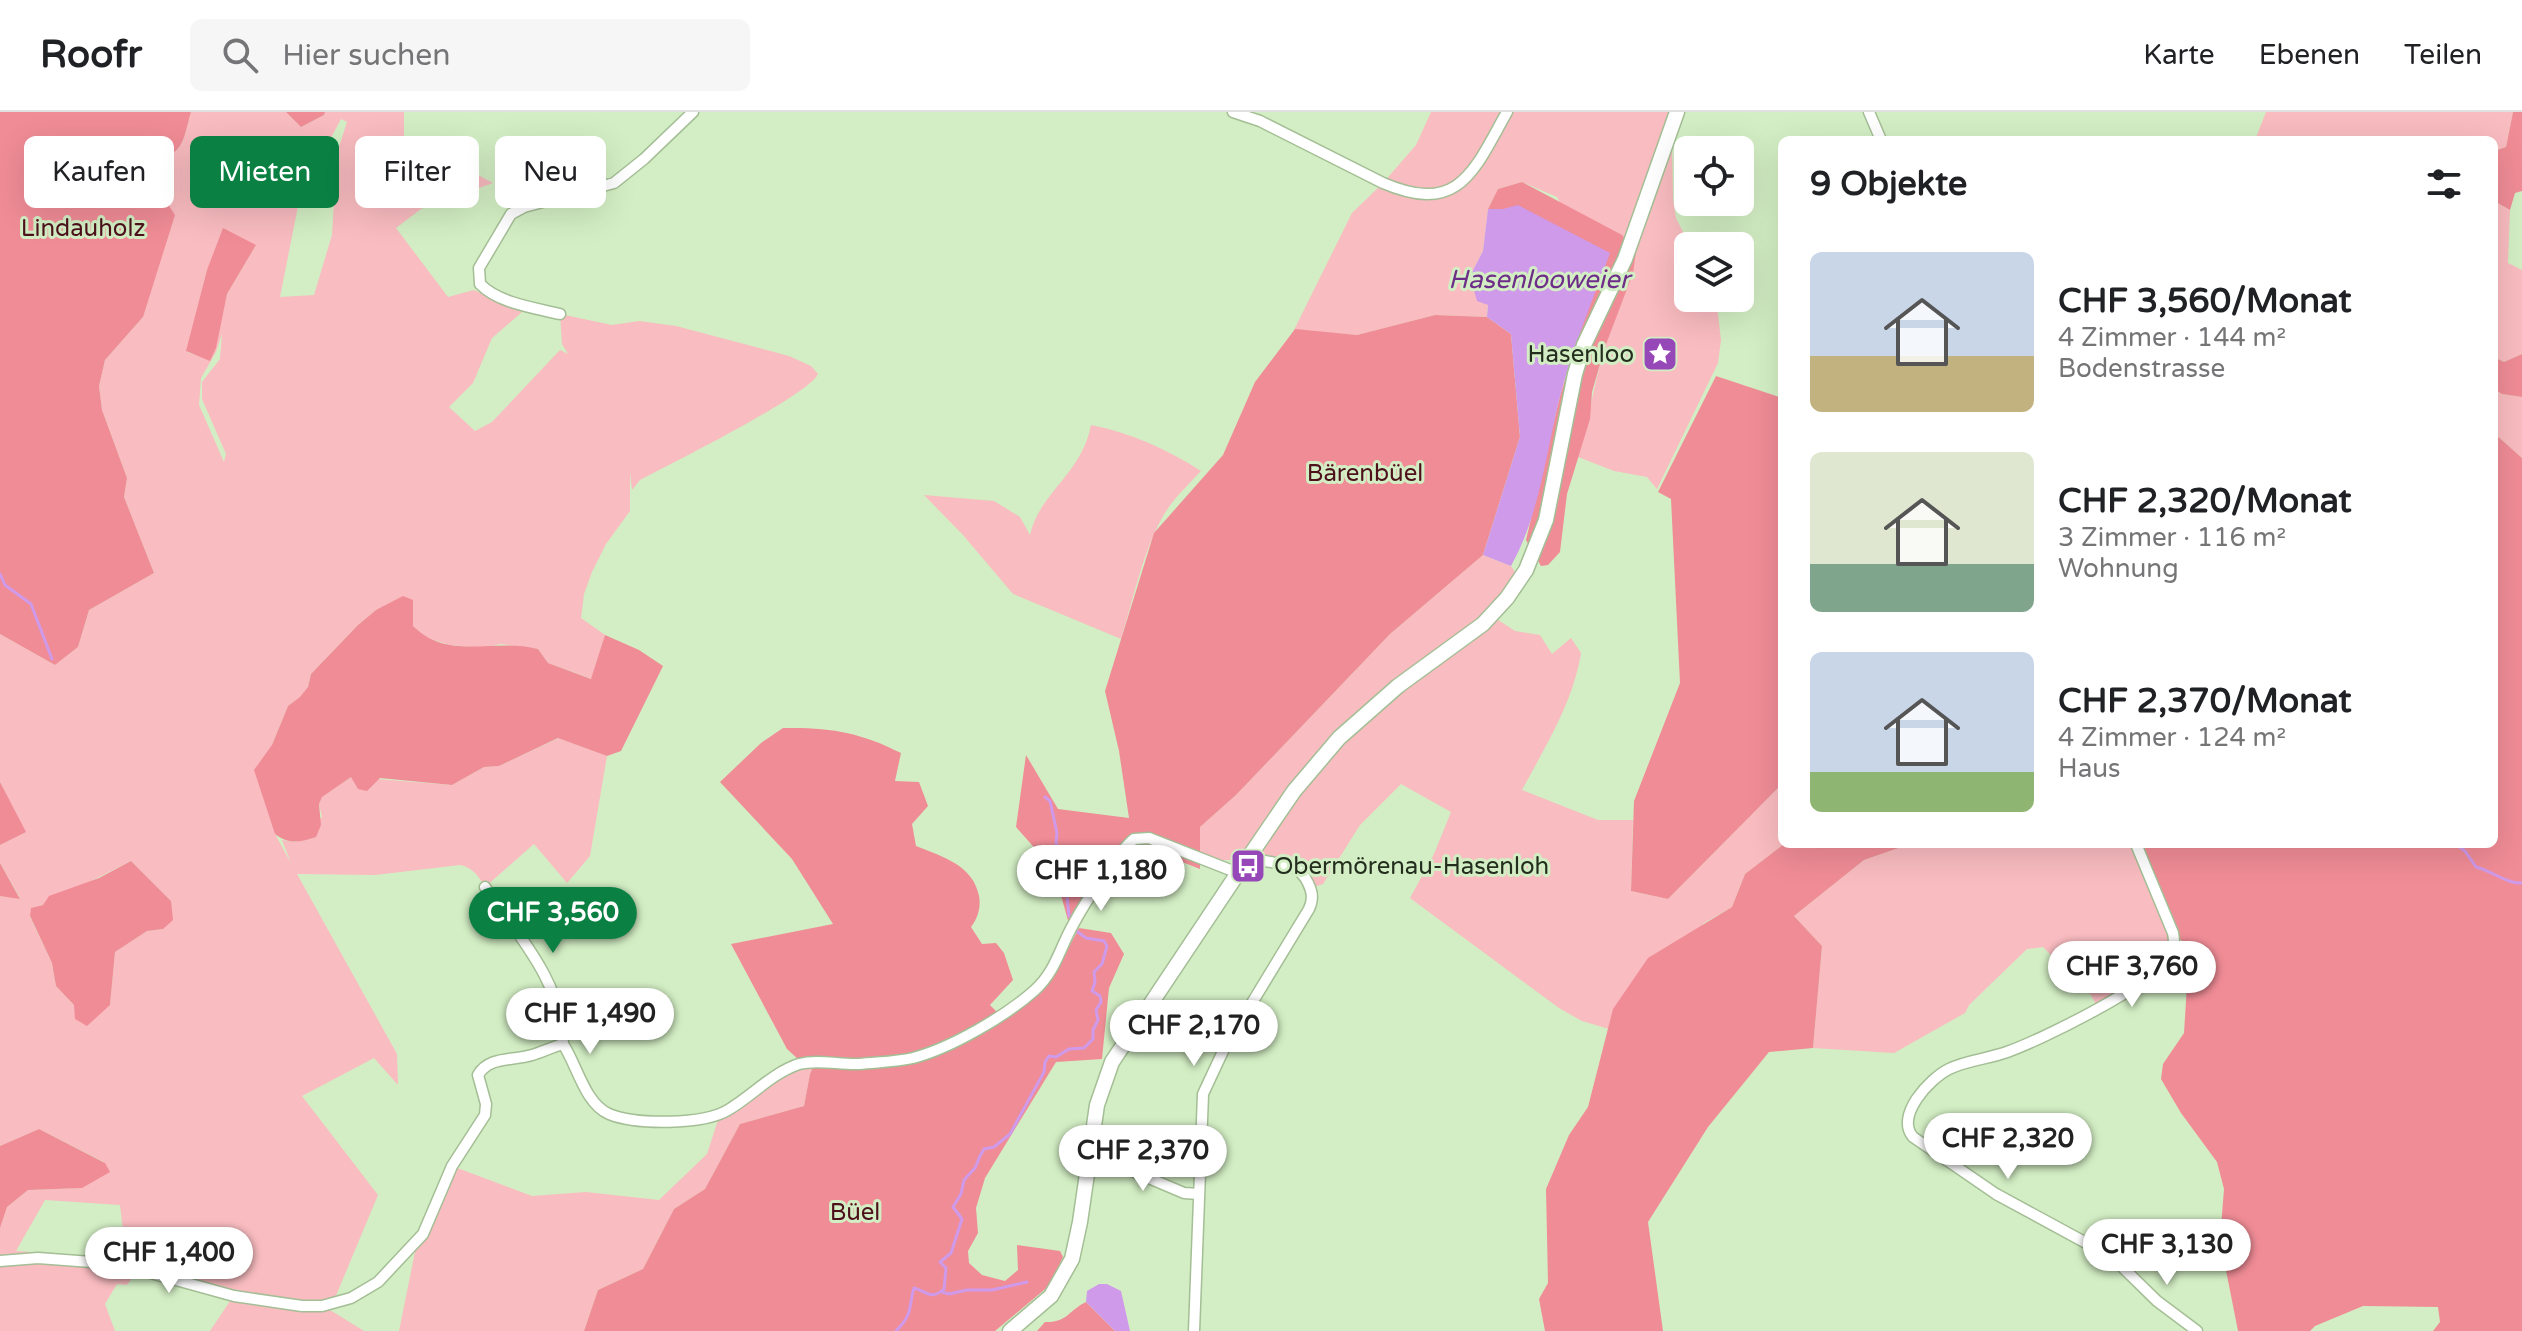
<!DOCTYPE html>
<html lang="de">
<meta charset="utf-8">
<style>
body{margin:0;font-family:"Varela Round",sans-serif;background:#f6f6f6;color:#202124;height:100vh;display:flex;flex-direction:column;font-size:30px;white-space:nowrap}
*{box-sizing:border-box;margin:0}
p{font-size:26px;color:#757577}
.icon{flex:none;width:44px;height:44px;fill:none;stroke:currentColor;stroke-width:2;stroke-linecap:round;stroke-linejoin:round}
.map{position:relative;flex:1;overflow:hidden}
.drawer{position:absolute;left:1778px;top:24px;width:720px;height:712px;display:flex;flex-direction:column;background:#fff;border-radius:12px;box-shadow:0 8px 32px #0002}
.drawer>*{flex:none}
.hud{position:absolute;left:24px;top:24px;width:760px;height:72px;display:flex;gap:16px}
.buttons{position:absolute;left:1674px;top:24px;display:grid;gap:16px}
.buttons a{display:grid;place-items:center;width:80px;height:80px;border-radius:12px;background:#fff;box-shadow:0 8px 32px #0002;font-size:40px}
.price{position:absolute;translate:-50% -68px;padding:0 18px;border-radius:28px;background:#fff;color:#222;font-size:26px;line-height:52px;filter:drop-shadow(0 2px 4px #0008)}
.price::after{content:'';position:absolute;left:50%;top:48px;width:24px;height:18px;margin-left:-12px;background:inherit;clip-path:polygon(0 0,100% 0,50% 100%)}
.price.current{background:#0b8043;color:#fff}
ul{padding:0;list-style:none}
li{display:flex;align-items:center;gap:24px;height:200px;padding:0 32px}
li span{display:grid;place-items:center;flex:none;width:224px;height:160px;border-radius:12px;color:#555}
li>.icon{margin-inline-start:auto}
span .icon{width:96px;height:96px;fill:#fffc;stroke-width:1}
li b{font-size:34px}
h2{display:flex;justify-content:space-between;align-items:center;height:96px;padding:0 32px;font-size:34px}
.tag{padding:0 28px;border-radius:12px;background:#fff;box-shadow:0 8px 32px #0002;font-size:28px;line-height:72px}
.tag.current{background:#0b8043;color:#fff}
header{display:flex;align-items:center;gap:48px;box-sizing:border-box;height:112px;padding:0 40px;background:#fff;border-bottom:2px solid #e0e0e0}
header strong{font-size:38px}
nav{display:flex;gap:44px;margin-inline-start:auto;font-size:28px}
.search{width:560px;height:72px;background:#f6f6f6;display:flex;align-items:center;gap:20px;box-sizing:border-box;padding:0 28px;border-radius:12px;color:#757577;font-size:30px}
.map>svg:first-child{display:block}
.green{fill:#f9bcc0;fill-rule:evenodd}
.forest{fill:#f08c96}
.water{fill:#cf9ae9}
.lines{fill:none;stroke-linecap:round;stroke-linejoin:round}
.stream{stroke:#cf9ae9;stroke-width:3}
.minor-casing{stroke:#a4be95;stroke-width:13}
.secondary-casing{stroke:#a4be95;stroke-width:17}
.minor{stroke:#fff;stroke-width:10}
.secondary{stroke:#fff;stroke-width:14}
.labels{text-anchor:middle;stroke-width:6;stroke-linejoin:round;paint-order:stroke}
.park-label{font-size:24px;fill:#4e111c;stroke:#d3eec4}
.poi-label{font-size:24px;fill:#242e1e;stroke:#d3eec4;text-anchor:end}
.water-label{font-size:26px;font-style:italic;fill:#6d2d88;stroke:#d3eec4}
</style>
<header>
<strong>Roofr</strong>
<div class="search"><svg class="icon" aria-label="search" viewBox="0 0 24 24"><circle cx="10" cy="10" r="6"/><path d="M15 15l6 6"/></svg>Hier suchen</div>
<nav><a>Karte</a><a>Ebenen</a><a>Teilen</a></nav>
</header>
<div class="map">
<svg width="2522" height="1219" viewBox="0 0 2522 1219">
<rect width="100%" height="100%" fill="#d3eec4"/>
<path class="green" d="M191,0h95l15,15 23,-12 1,-3h79v27l10,2 79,42 -72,26 -25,19 52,69 26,-7 48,22 -30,26 -19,45 -24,24 26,24 17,-9 68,-72 8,4 -6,-10 -2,-30 52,11 27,-4 37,5 113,30 22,10 7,8c-9,21 -149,91 -178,106l-8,10 -2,-18v39l-24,33 -14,28 -8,22 -3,24 24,17 -13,44 -44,-16 -10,-14 -37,-5 -18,4 -33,-3 -26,-8 -11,-11 -37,-16 -18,15 -47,49 -3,13 -7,10 -13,9 -16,39 3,89 16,29 -9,-23 14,2 26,-25 -3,-13 3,-8 29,-19 101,8 32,-18 15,-1 60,-28 48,18 -17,100 -23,27 -33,-39 -49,43c-7,-11 -11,-19 -25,-22l-85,10 -78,-1 100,180 1,31 -24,-27 -72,38 76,99 -48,115 34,21h-154l20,-30v-11l-88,-26 -15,21 -10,-1 -12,20 10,27h-115v-103l7,-21 21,-17 53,-2 23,-26 -65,-33 -39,17v-250l20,2 -20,-35v-18l25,-13 -25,-50v-148l55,31 23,-18 11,-37 65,-37 -30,-76 3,-19 -25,-68 -3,-24 6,-26 38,-43 3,-146 5,-10c33,-5 32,-21 40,-49zM341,7l6,3 -10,31 -5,82 -18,60 -34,2 20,-101zM256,133l-29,49 -17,66 -23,-8 20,-82zM222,222l-2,25 -18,23v17l24,55 -2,8 -25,-57 2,-27 15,-26zM131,749l40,40 -8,28 -16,2 -32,21 -5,53h-36l-18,-19 -4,-23 -22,-46 2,-9 11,-3zM45,1088l75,5 7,58 -50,-8 -61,-4z
M1431,0h246l-5,34 1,53 3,19 14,28 -2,52h28l5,42 -3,23 -61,126 -10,-12 -33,-6 -36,-14c11,-37 16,-74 27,-110 12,-38 32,-72 31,-113l-8,8 -67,-37 -4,-8 -35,-15 -24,7 -10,20 -5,42 -13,25 18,28 -1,13 -52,-2 -78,20 -63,-5 58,-117 31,-30 33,-38z
M2266,0h247l-7,35 -12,4v-11h-239z
M2494,89l16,9 -2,53 14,7v84l-18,8 -10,-5z
M2494,277l8,5 20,3v61l-28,-25z
M1091,313c40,8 76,24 110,46 -10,11 -21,21 -30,33 -26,35 -37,94 -50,135l-108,-45 -50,-59 -39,-40 70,6 26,16 10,18c9,-42 52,-61 61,-110z
M1483,443l28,11 9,13 -28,37 23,15 25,4 12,19 19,-16 10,15c-8,50 -36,94 -59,137l76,30h35l-2,71 37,8 114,-115v60h2l-39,30 -13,33 -28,16 -95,106 -27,-8 -23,-13 -149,-110 24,-44 17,-42 -50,-28 -41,41 -37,59 -9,3 -19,-25 -29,-3 -6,-10c-23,15 -36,12 -62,7l2,-29 36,-32 154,-161z
M1910,732h229l35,95 -11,26 -65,43 -7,-13 -48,-48 -16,2 -58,56 -4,8 -71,40 -81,-5 9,-102 -28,-30 70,-56z
M818,945l-8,17 -6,32 -64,18 -35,65 -31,20 -31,60 -45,21 -14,41h-185l18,-89 35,-76 80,30 54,-4 73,8 48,-46 12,-37 80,-57z"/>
<path class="forest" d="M0,0h191c-8,28 -7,44 -40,49l-5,10 29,44 -32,102 -38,43 -6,26 3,24 25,68 -3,19 30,76 -65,37 -11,37 -23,18 -55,-31z
M286,0h39l-1,3 -23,12z
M2513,0h9v79l-7,2 -5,17 -16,-9v-50l12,-4z
M1522,70l100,53 14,17 -3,21 -28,74 -13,45 -2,27 -23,75 -7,58 -12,13 -7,1 -15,-26 34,-144 18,-59 -75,-128h-15l10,-20z
M223,116l33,17 -29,49 -11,54 -6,13 -24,-10 21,-81z
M1435,203l52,2 24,17 9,103 -37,118 -93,79 -154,161 -36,32v42l-63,-25 -46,48 -22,32 -15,-54 -38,-43 10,-72 32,54 71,9 -10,-67 -14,-60 49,-158 69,-78 32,-73 40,-53 62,6z
M2522,242v43l-20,-3 -8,-5v-32l10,5z
M1716,264l66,22v386l-114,115 -37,-8 3,-90 46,-118 -9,-184 -13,-7z
M2494,321l28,25v873h-89l7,-9 -2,-15 -75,-1 -48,20 -5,5h-72l-18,-91 4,-51 -7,-27 -36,-49 -20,-34 2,-15 21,-31 5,-80 -3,-9 -9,-7 -36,-93h353z
M403,484l10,4v26c36,36 82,11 125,23l10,14 43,16 14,-44 34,15 24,16 -42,85 -14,5 -49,-18 -59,28 -15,1 -32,18 -72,-7 -13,13 -9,-2 -7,-12 -29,20 -3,7 2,21 -5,12c-16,5 -27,8 -41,-3l-21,-64 18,-25 16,-39 12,-9 8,-10 3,-13 47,-49 18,-15z
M783,616c45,-1 77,4 118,25l-6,28 24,1 9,24 -16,18 4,22c27,11 57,19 63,50 2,11 -1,22 -8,31l11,17 14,-1 8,10 9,27 -23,25 14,14 48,-40 27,-51 32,5 13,21 -15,34 -7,71 -46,3 -71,116 -9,30 2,25 -10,18 1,12 13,12 23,6 13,-11 -1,-25 43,6 3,6 -13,28 -55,46h-411l14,-41 45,-21 31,-60 31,-20 35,-65 64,-18 6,-32 7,-16 -18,2 -12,-11 -56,-105 102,-20 -41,-65 -72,-77 41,-39z
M0,670l26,50 -26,13z
M1784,732h126l-46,16 -70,56 28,30 -9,102 -44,4 -61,75 -60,95 15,109h-118l-6,-32 9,-16 -2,-94 23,-54 19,-28 25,-98 35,-51 84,-51 13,-33z
M131,749l40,40 2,19 -10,9 -16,2 -32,21 -5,53 -23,21 -12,-7 -1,-14 -18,-19 -4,-23 -22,-47 1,-8 12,-3 6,-9 50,-18z
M0,751l20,36 -20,-3z
M39,1017l66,34 5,9 -28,16 -54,2 -21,17 -7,21v-82z
M1086,1190l29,29h-78l8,-9c22,1 24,-12 41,-20z"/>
<path class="water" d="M1518,93l92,48c-18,49 -38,97 -51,147 -13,55 -20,116 -48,166l-28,-11 37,-118 -9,-103 -24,-17 1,-12 -11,-4 -7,-25 13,-25 5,-42h15z
M1099,1172h8l14,7 9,40h-15l-29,-29 1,-11z"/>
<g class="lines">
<path class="stream" d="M0,462l5,11 26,19 21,55
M1045,685l5,4 7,32 -1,10 9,33 4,40
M2455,732l10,7 11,16c16,4 31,17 46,16
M942,1180l7,2 18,-4h25l35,-8
M896,1219c18,-18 12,-24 18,-43 12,3 17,13 30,1l2,-21 -6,-6 11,-9 11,-34 -9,-12 8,-13 3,-14 11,-12 5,-12 4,-7 10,-2 16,-13 34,-62 1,-10 4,-6 7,1 13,-8 15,-1 9,-9v-9l5,-10 -2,-10 5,-8 -1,-6 -8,-5 3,-9 -1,-10 8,-8 5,-18 -3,-5 -18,-3 -11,-8"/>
<defs>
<path id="minor" d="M1233,0l27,9 123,62c77,33 91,-13 124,-71
M1869,0l12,28
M560,202c-25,-6 -62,-11 -80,-30l-1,-16 32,-54 13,-7 90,-24 30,-24 49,-47
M2136,732l37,89c2,9 1,16 -3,24 -19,29 -129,83 -163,95 -19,7 -40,8 -58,17 -20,10 -54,47 -36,68l83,57 116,63 45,44 40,30
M485,775c33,48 78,96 78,157
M1090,1041l94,40 15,1
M0,1149l38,-3 80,6 116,32 68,10h20l29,-8 27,-16 45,-48 29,-68 33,-51 1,-11 -8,-29c11,-19 34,-14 54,-20 10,-3 20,-8 31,-11 14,21 22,60 46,70 27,11 94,11 119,-4 24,-14 44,-37 71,-46 19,-5 41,1 60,0 18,-2 37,-2 54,-6 38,-10 93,-42 122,-68 21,-19 25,-43 39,-67 10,-19 44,-71 60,-84l15,-1 89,35
M1194,1219l9,-237 21,-45 85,-140c4,-9 4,-16 -1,-26 -12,-26 -38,-16 -59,-27"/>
<path id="secondary" d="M1010,1219l41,-35 21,-37 8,-37 17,-117 15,-43 126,-189 56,-82 45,-53 59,-52 85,-62 24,-26 19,-28 20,-50 29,-146 9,-29 41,-86 52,-147"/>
</defs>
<use href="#minor" class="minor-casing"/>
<use href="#secondary" class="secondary-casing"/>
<use href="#minor" class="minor"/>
<use href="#secondary" class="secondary"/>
</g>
<defs>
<symbol id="sight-square" viewBox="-11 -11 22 22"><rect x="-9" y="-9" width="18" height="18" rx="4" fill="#9647b8" stroke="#d3eec4"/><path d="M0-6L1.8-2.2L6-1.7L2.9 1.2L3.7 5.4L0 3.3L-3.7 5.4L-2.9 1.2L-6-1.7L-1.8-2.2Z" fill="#fff"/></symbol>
<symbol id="bus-square" viewBox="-11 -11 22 22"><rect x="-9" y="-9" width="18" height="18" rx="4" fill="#9647b8" stroke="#d3eec4"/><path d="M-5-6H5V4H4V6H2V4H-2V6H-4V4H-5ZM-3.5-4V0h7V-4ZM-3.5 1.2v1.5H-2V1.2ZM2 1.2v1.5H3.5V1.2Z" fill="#fff"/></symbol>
</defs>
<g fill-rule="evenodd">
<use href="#sight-square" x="1640" y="222" width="40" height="40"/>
<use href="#bus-square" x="1228" y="734" width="40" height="40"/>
</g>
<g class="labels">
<g class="park-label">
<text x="83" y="124">Lindauholz</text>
<text x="1365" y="369">Bärenbüel</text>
<text x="855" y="1108">Büel</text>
</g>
<g class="poi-label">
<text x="1634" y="250">Hasenloo</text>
<text x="1274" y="762" text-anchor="start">Obermörenau-Hasenloh</text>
</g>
<g class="water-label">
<text x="1539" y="176">Hasenlooweier</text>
</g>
</g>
</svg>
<div class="buttons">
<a><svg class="icon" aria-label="locate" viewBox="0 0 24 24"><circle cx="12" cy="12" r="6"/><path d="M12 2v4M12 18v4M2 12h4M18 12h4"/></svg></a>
<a><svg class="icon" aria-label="layers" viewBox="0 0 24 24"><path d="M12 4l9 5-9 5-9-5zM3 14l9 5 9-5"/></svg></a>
</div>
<b class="price" style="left:1101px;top:801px">CHF 1,180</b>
<b class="price current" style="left:553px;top:843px">CHF 3,560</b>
<b class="price" style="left:2132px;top:897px">CHF 3,760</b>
<b class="price" style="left:590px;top:944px">CHF 1,490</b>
<b class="price" style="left:1194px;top:956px">CHF 2,170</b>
<b class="price" style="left:2008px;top:1069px">CHF 2,320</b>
<b class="price" style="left:1143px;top:1081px">CHF 2,370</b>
<b class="price" style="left:2167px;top:1175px">CHF 3,130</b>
<b class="price" style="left:169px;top:1183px">CHF 1,400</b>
<div class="hud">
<a class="tag">Kaufen</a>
<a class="tag current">Mieten</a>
<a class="tag">Filter</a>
<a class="tag">Neu</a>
</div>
<section class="drawer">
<h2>9 Objekte<svg class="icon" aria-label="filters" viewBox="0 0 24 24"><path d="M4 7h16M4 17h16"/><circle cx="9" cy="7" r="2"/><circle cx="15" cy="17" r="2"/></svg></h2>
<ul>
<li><span style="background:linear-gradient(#c9d6e8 65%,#c2b280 0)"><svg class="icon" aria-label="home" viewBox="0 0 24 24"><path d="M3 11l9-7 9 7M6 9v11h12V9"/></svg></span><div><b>CHF 3,560/Monat</b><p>4 Zimmer · 144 m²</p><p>Bodenstrasse</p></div></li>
<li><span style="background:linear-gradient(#dfe7d0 70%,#7fa58c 0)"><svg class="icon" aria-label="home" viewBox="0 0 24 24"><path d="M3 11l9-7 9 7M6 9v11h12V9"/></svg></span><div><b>CHF 2,320/Monat</b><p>3 Zimmer · 116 m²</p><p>Wohnung</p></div></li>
<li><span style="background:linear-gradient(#c9d6e8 75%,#8fb573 0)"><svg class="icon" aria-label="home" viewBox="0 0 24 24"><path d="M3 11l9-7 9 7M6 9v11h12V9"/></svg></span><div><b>CHF 2,370/Monat</b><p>4 Zimmer · 124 m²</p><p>Haus</p></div></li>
</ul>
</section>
</div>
